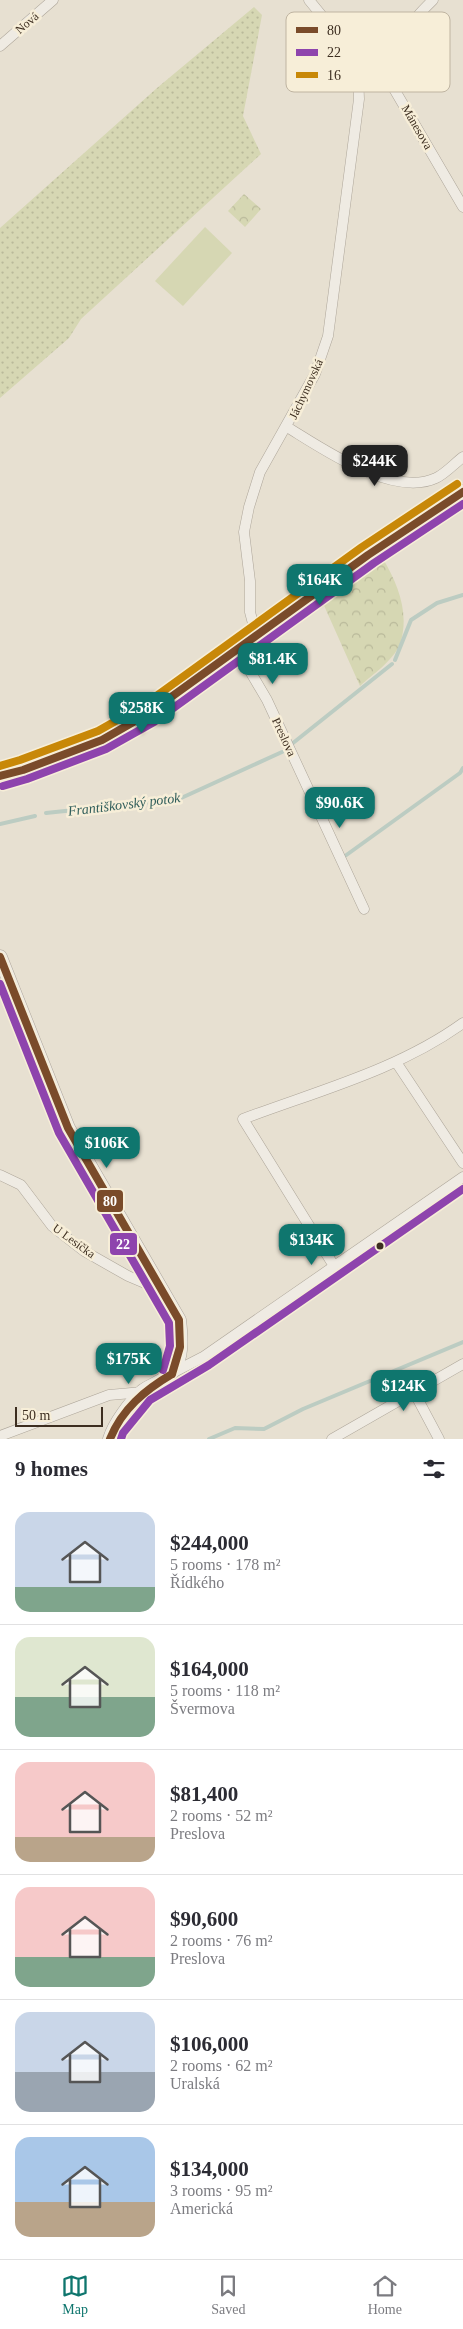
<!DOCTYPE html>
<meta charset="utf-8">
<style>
body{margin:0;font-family:"Times New Roman",serif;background:#f2f2f3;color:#2b2b33;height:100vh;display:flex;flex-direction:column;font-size:19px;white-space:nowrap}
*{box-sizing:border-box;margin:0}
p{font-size:16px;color:#7c7c81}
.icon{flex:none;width:28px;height:28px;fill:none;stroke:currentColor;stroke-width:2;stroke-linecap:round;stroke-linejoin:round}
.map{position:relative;height:1439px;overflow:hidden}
.panel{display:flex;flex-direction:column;background:#fff;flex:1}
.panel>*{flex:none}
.scale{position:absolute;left:15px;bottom:12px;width:88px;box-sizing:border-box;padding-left:5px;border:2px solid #3d2e20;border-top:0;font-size:14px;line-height:18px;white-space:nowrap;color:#3d2e20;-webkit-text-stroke:4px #f7eed8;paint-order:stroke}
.price{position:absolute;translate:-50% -42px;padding:0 11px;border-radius:10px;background:#0f766e;color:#fff;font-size:16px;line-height:32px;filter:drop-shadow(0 1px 2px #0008)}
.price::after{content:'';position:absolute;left:50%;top:30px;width:15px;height:11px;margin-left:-8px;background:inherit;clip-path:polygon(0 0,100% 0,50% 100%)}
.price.on{background:#222;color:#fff}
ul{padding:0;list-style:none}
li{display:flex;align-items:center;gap:15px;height:125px;padding:0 15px}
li+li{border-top:1px solid #e1e1e2}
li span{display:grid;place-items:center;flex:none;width:140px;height:100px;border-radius:15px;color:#555}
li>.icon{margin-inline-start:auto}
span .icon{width:60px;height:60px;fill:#fffc;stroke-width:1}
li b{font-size:21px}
h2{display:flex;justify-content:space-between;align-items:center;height:60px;padding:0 15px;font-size:21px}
.menu{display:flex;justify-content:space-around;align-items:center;height:70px;border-top:1px solid #e1e1e2;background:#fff;font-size:14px;color:#7c7c81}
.menu a{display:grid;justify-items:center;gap:2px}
.menu .on{color:#0f766e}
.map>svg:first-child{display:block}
.grass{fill:#d6d7b3}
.park{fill:url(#park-crowns)}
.garden{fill:url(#garden-dots)}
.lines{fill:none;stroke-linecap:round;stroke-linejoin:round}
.stream{stroke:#bcccc2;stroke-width:4}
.minor-casing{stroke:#ada599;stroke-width:11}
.tertiary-casing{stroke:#ada599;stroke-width:15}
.minor{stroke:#efebe3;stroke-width:10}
.tertiary{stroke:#efebe3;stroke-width:14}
.bus-1-casing{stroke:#f7eed8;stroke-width:11}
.bus-2-casing{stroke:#f7eed8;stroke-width:11}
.bus-3-casing{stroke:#f7eed8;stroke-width:11}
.bus-1{stroke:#7a4b2a;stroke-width:8}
.bus-2{stroke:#8e44ad;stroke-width:8}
.bus-3{stroke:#c88808;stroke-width:8}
.bus-dot{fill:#3d2e20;stroke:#f7eed8;stroke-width:2}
.labels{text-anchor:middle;stroke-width:5;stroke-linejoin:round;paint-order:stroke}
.street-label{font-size:12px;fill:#3d2e20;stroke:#f7eed8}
.water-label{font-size:14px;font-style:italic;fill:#2f5d5a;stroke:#f7eed8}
.key{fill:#f7eed8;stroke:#bfb4a1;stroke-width:1}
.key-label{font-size:14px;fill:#3d2e20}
.line-badge{stroke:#f7eed8;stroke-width:2}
.badge-label{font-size:14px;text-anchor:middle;font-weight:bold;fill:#fff}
</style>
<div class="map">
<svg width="463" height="1439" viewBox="0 0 463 1439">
<defs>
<pattern id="park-crowns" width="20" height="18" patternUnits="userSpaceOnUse" patternTransform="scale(1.25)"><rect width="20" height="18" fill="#d6d7b3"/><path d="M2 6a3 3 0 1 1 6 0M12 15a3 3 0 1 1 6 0" fill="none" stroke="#b9b99a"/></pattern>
<pattern id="garden-dots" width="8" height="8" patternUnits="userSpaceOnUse" patternTransform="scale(1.25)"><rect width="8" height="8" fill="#d6d7b3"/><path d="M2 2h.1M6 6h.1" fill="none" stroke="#b9b99a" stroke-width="1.8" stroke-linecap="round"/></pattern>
</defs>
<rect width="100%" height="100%" fill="#e7e0d1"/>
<path class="grass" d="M205,227l27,26 -49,53 -28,-25z"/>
<path class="park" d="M244,194l17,15 -16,18 -17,-16z
M383,559c15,25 27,55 17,85 -7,17 -27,30 -40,42l-38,-85z"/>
<path class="garden" d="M254,7l8,8 -19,101 18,38 -180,165 -12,19 -69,60v-170l157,-140z"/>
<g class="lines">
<path class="stream" d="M395,660l16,-40 26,-17 26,-8
M293,743l99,-79
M46,813l133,-14 103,-47
M0,824l35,-8
M345,856l115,-83 3,-5
M209,1439l26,-11 29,1 39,-20 160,-67"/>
<defs>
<path id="minor" d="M309,0l40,49 6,9 3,16 25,-4
M0,46l53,-46
M383,70l80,137
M383,70c14,-29 27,-48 50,-70
M287,427c36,22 106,71 149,51 9,-4 19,-15 27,-21
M256,635l-6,-23v-31l-6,-49 5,-25 11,-35 55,-98 13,-38 31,-237 -1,-25
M237,649l30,51 97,209
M396,1062l67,101
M0,1175l21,10 31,41 32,25 44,25 33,14
M334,1266l-91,-147c74,-28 155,-49 220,-96
M172,1373l31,-16 260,-180
M414,1392l25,47
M0,1436l109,-41 34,-3
M332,1439l131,-75"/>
<path id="tertiary" d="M0,776l23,-6 79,-30 47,-27 219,-158 95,-63
M0,957l68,171 111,192c2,17 4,37 -7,52 -6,9 -21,13 -29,19 -13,12 -28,32 -33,48"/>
</defs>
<use href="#minor" class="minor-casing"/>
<use href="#tertiary" class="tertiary-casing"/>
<use href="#minor" class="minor"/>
<use href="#tertiary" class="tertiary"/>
<defs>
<path id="bus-1" d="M0,776l23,-6 79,-30 47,-27 219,-158 95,-63
M0,957l68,171 111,192 1,27 -8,27
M110,1439c12,-30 35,-49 62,-65"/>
<path id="bus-2" d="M3,786l24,-7 79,-30 48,-27 220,-159 89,-59
M0,984l59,149 110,190 1,23 -7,24
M121,1439l2,-6 27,-33 59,-35 254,-176"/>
<path id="bus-3" d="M0,766l20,-6 78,-29 46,-26 218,-158 95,-63"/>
</defs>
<use href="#bus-1" class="bus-1-casing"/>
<use href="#bus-2" class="bus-2-casing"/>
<use href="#bus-3" class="bus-3-casing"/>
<use href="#bus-1" class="bus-1"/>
<use href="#bus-2" class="bus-2"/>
<use href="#bus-3" class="bus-3"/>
</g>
<circle class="bus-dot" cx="380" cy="1246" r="4.5"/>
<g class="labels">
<g class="street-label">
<text transform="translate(27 23) rotate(-41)" y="4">Nová</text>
<text transform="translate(417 127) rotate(60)" y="4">Mánesova</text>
<text transform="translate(306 389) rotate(-65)" y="4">Jáchymovská</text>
<text transform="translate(284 737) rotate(65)" y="4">Preslova</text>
<text transform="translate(74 1241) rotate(36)" y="4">U Lesíčka</text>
</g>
<g class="water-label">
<text transform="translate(124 804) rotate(-7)" y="5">Františkovský potok</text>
</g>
</g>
<rect x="286" y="12" width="164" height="80" rx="8" class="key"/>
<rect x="296" y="27" width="22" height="6" fill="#7a4b2a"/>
<rect x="296" y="49" width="22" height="7" fill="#8e44ad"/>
<rect x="296" y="72" width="22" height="6" fill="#c88808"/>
<g class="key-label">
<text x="327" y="35">80</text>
<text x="327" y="57">22</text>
<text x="327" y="80">16</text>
</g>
<g class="line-badge">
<rect x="96" y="1189" width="28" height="24" rx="5" fill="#7a4b2a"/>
<rect x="109" y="1232" width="29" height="24" rx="5" fill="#8e44ad"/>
</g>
<g class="badge-label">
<text x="110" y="1206">80</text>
<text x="123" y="1249">22</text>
</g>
</svg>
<div class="scale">50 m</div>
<b class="price on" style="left:375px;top:487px">$244K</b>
<b class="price" style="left:320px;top:606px">$164K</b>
<b class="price" style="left:273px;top:685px">$81.4K</b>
<b class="price" style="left:142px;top:734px">$258K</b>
<b class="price" style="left:340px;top:829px">$90.6K</b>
<b class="price" style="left:107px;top:1169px">$106K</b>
<b class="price" style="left:312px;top:1266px">$134K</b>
<b class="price" style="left:129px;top:1385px">$175K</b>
<b class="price" style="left:404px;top:1412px">$124K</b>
</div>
<section class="panel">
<h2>9 homes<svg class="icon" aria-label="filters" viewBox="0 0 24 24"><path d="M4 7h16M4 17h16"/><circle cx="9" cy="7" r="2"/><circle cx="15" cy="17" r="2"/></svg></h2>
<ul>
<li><span style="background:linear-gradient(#c9d6e8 75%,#7fa58c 0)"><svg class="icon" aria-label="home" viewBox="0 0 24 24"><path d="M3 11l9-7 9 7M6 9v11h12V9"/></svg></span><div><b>$244,000</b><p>5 rooms · 178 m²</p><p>Řídkého</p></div></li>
<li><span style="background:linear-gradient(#dfe7d0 60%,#7fa58c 0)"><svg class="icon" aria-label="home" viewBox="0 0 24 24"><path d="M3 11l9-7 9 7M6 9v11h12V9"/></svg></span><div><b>$164,000</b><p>5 rooms · 118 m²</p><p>Švermova</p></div></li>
<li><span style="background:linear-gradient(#f6c9c9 75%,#b9a48a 0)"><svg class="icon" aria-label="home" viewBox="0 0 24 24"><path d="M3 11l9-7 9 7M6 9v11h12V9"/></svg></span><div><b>$81,400</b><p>2 rooms · 52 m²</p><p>Preslova</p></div></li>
<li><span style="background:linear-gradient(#f6c9c9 70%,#7fa58c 0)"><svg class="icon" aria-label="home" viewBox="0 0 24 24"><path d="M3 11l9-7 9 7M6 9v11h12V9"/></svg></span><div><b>$90,600</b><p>2 rooms · 76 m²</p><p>Preslova</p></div></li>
<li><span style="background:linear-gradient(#c9d6e8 60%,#9aa5b1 0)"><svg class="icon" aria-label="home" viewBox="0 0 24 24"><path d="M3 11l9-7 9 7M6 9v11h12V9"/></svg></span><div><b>$106,000</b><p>2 rooms · 62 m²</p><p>Uralská</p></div></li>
<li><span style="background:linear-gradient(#a9c7e8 65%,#b9a48a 0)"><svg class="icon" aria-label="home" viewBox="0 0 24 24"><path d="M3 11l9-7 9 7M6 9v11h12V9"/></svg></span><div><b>$134,000</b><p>3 rooms · 95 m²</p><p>Americká</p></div></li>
</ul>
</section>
<nav class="menu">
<a class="on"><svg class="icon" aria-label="map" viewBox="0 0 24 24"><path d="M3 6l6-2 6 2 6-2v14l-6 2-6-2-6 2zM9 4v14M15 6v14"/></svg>Map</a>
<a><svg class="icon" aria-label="saved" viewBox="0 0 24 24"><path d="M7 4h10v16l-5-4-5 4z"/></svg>Saved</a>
<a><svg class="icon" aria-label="home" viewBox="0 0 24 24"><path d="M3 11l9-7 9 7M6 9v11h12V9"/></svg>Home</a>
</nav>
